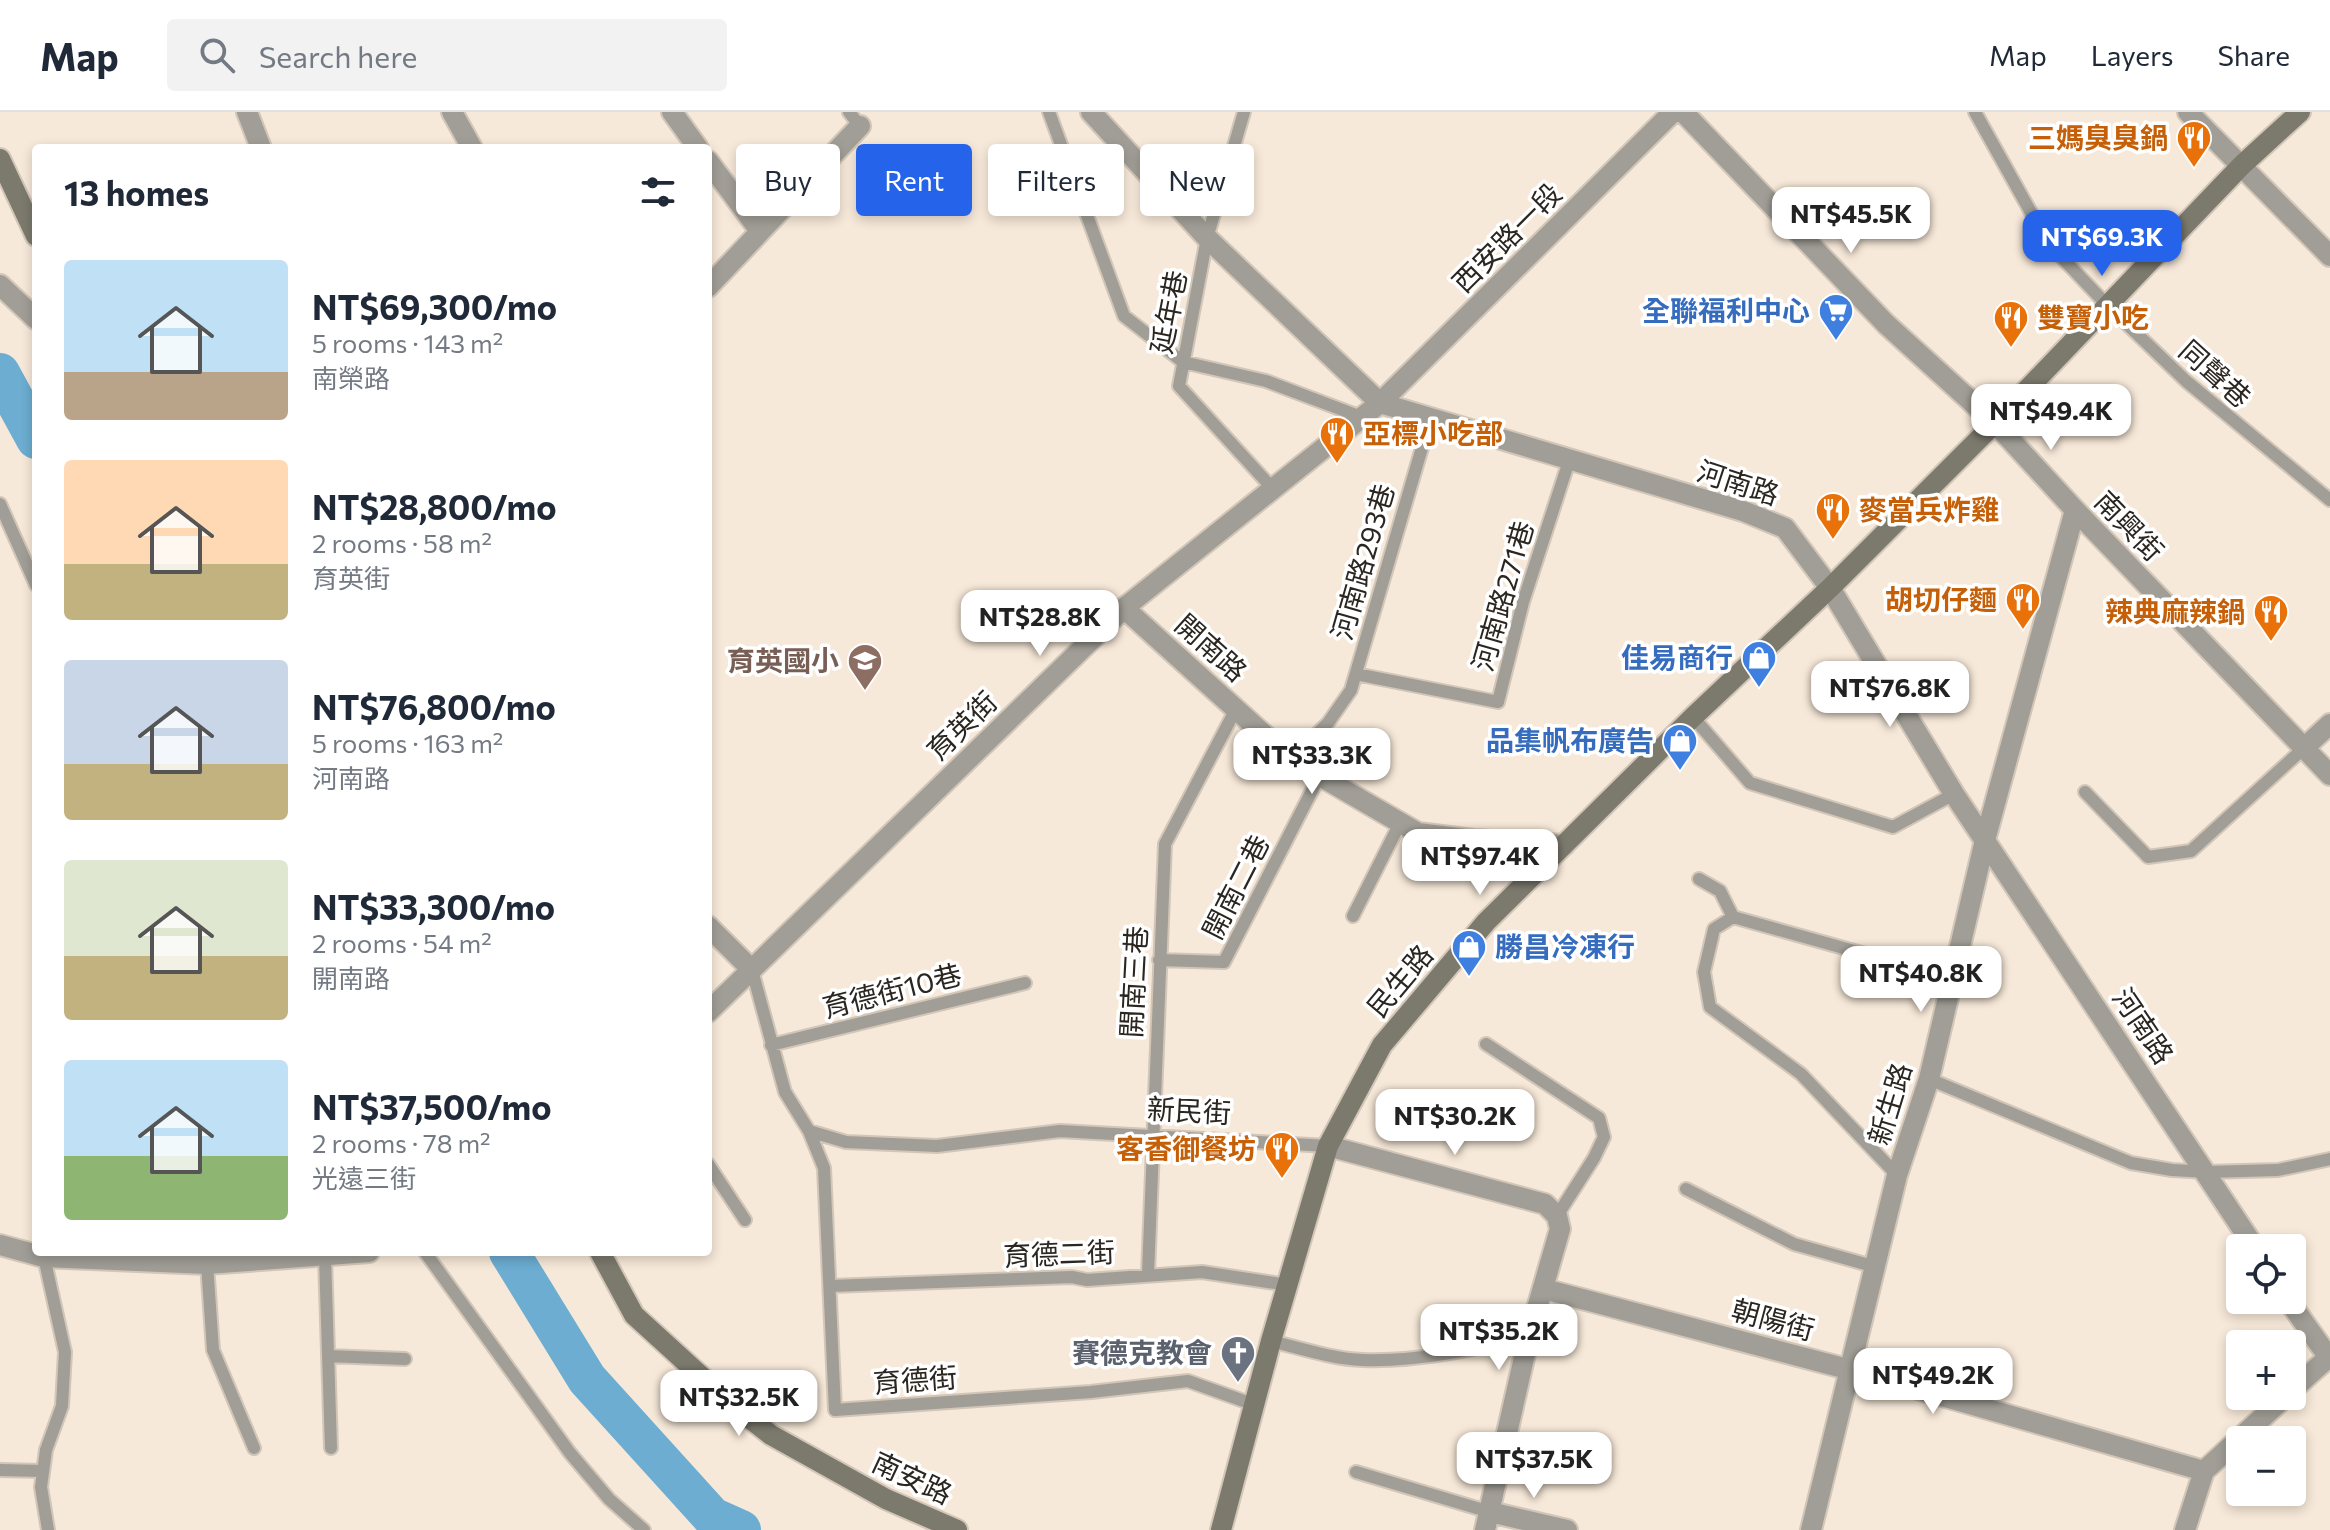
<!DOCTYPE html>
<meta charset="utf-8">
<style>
body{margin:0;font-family:Commissioner,"Noto Sans TC",sans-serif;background:#f2f2f3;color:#1f2937;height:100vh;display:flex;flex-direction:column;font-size:30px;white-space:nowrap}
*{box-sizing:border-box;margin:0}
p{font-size:26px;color:#747a83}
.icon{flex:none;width:44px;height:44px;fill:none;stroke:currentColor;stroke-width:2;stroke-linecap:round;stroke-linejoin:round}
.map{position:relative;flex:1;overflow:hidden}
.sheet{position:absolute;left:32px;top:32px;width:680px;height:1112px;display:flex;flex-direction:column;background:#fff;border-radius:8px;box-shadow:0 4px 12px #0003}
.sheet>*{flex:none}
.banner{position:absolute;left:736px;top:32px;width:760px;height:72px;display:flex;gap:16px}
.fabs{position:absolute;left:2226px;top:1122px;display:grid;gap:16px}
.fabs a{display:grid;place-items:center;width:80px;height:80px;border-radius:8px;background:#fff;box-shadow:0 4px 12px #0003;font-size:40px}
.price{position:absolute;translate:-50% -68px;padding:0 18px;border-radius:16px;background:#fff;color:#222;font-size:26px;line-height:52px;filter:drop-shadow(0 2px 4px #0008)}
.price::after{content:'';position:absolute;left:50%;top:48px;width:24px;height:18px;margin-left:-12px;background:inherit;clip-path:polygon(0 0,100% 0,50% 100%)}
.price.active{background:#2563eb;color:#fff}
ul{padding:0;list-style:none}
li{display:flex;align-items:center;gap:24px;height:200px;padding:0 32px}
li span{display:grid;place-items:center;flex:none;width:224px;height:160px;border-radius:8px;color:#555}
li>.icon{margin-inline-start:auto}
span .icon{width:96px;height:96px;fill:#fffc;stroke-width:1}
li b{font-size:34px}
h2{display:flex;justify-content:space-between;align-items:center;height:96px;padding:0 32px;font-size:34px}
.tag{padding:0 28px;border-radius:8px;background:#fff;box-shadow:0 4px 12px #0003;font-size:28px;line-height:72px}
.tag.active{background:#2563eb;color:#fff}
header{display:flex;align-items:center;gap:48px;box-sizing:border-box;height:112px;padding:0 40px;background:#fff;border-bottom:2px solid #e0e1e3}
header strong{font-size:38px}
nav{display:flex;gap:44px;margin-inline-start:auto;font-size:28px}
.search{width:560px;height:72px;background:#f2f2f3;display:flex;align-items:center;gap:20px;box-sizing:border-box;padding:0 28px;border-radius:8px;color:#747a83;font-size:30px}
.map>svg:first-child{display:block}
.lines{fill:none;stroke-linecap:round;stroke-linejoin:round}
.river{stroke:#6cadd1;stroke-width:40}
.lane-casing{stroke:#d2c6b8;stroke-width:16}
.street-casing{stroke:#d2c6b8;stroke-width:24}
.secondary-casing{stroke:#d2c6b8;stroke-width:24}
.lane{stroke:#a09e96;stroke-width:12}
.street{stroke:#a09e96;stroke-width:20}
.secondary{stroke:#7c796d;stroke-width:20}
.labels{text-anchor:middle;stroke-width:7;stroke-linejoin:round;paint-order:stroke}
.food-label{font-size:28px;font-weight:bold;fill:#c56008;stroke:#fff;text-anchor:end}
.street-label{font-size:28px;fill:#2b2620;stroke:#fff}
.shop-label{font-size:28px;font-weight:bold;fill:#366cbe;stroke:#fff;text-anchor:end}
.education-label{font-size:28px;font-weight:bold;fill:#785e54;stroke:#fff;text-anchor:end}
.worship-label{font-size:28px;font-weight:bold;fill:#5b616d;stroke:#fff;text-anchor:end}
</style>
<header>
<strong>Map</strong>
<div class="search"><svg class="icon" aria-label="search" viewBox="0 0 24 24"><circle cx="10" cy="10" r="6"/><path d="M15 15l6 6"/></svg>Search here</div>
<nav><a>Map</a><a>Layers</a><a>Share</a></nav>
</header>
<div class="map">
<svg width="2330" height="1418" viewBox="0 0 2330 1418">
<rect width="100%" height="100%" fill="#f7e9d9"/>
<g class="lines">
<path class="river" d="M0,261l36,66
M509,1140l78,127 125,138 29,13"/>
<defs>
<path id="lane" d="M849,0l11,14
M1049,0l75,204 59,46 83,19 98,37
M1244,0l-37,126 -28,148 95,104
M1975,0l73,131 59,62 79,76 144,119
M0,392l36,81
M1356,562l142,28 25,-100 47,-144
M1693,605l57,66 143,44 61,-33
M1291,647l37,-36 23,-33 80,-273
M2085,680l63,65 43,-6 113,-103
M1699,767l21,12 13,26
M1353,804l47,-93
M1865,842l-132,-37 -19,12 -10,43 6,35 91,67 96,101
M1159,848l65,2 96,-187
M752,858l33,122 24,39 15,37 11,242 256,-18 97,-11 67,24
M1486,932l113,74 5,19 -10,21 -37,58
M771,933l254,-62
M1929,967l202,84 41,7 35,2 71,-2 52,-11
M809,1019l37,11 91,4 123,-15 268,15
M708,1052l37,56
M1686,1077l108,55 82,23
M425,1140l145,201 39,46 35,31
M44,1145l21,95 -3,54 -16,44 -5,37 7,43
M325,1145l6,191
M207,1152l6,86 41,98
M1148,1162l17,-430 71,-135
M831,1174l241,-9 15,3 115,-8 86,13
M1271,1229c29,7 62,18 92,19 55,2 112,-11 166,-24
M328,1244l77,3
M0,1358l43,1
M1356,1360l134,40"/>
<path id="street" d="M247,0l14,36
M452,0l20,36
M672,0l26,36
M1091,0l116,126 173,165 363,108 42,17 45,60 124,206 301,454
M1683,0l203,212 109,99 80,87 255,265
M2188,0l142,144
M708,49l52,70
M0,173l36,34
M708,175l152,-161
M1124,496l167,151 127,74 55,7 91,5
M2304,636l26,-24
M708,814l44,44
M708,900l416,-404 256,-205 293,-291
M1328,1034l217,58 12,12 3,13 -31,107 -44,194
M0,1133l44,12 163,7 162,-12
M1544,1177l307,81 353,101 82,-75
M2288,1188l42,59
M2292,1278l36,-32
M1490,1400l77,18
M1811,1418l86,-355 32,-96 56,-239 90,-330
M2185,1418l19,-59"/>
<path id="secondary" d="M0,47l36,77
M600,1140l34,63 101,92 36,28 115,64 71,31
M1221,1418l50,-189 57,-195 54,-101 104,-123 207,-205 137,-129 165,-165 247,-258 58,-53"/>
</defs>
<use href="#lane" class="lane-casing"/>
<use href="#street" class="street-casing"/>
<use href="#secondary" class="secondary-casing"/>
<use href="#lane" class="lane"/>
<use href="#street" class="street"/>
<use href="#secondary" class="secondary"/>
</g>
<defs>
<symbol id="restaurant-pin" viewBox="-11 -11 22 30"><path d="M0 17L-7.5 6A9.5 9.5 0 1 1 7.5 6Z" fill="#e8710a" stroke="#fff"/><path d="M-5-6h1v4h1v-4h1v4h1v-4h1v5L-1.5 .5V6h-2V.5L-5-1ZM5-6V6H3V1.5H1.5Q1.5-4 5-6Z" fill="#fff"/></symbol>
<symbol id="supermarket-pin" viewBox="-11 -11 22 30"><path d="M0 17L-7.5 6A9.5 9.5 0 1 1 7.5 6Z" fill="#3f7fe0" stroke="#fff"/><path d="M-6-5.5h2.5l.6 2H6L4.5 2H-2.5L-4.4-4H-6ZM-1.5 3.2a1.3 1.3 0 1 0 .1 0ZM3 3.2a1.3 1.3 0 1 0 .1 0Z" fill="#fff"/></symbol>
<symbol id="shop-pin" viewBox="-11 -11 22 30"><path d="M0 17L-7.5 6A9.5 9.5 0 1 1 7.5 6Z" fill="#3f7fe0" stroke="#fff"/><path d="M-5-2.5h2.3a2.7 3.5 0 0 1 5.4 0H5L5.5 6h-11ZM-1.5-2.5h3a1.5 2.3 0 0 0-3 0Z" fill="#fff"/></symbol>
<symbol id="school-pin" viewBox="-11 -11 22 30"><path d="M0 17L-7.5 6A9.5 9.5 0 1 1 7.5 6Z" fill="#8d6e63" stroke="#fff"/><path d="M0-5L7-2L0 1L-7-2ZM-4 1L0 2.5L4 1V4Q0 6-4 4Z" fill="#fff"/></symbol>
<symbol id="church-pin" viewBox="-11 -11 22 30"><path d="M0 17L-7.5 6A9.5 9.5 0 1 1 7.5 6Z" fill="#6b7280" stroke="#fff"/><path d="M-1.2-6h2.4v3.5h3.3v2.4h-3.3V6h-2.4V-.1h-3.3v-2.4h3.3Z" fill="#fff"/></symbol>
</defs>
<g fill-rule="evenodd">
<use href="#restaurant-pin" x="2174" y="6" width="40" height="54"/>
<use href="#supermarket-pin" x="1816" y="179" width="40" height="54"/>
<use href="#restaurant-pin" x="1991" y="186" width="40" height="54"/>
<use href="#restaurant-pin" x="1317" y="302" width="40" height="54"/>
<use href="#restaurant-pin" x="1813" y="378" width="40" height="54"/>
<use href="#restaurant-pin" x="2003" y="468" width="40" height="54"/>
<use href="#restaurant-pin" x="2251" y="480" width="40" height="54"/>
<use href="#shop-pin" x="1739" y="526" width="40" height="54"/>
<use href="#school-pin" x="845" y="529" width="40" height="54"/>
<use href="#shop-pin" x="1660" y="609" width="40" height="54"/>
<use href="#shop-pin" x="1449" y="815" width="40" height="54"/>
<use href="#restaurant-pin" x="1262" y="1017" width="40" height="54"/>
<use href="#church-pin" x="1218" y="1221" width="40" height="54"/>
</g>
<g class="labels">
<g class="food-label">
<text x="2168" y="36">三媽臭臭鍋</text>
<text x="2037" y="216" text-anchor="start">雙寶小吃</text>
<text x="1363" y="332" text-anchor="start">亞標小吃部</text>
<text x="1859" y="408" text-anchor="start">麥當兵炸雞</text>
<text x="1997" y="498">胡切仔麵</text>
<text x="2245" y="510">辣典麻辣鍋</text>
<text x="1256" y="1047">客香御餐坊</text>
</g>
<g class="street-label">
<text transform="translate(1507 126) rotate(-45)" y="10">西安路一段</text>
<text transform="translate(1169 200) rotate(-79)" y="10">延年巷</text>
<text transform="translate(2215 262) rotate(42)" y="10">同聲巷</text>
<text transform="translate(1738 371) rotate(18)" y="10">河南路</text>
<text transform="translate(2129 414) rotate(46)" y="10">南興街</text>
<text transform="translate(1363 450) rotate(-74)" y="10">河南路293巷</text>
<text transform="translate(1503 484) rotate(-74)" y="10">河南路271巷</text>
<text transform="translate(1211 536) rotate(42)" y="10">開南路</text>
<text transform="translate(962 614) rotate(-44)" y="10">育英街</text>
<text transform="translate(1236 775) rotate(-63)" y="10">開南二巷</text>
<text transform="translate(1400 869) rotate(-50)" y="10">民生路</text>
<text transform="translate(1134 870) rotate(-87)" y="10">開南三巷</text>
<text transform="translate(892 879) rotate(-14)" y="10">育德街10巷</text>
<text transform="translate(2143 914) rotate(56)" y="10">河南路</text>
<text transform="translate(1890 992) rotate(-73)" y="10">新生路</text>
<text transform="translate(1189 999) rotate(3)" y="10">新民街</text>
<text transform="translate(1059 1142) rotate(-2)" y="10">育德二街</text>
<text transform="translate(1773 1208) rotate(15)" y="10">朝陽街</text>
<text transform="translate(915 1268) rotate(-4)" y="10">育德街</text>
<text transform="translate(912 1366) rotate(25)" y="10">南安路</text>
</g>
<g class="shop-label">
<text x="1810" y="209">全聯福利中心</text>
<text x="1733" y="556">佳易商行</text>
<text x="1654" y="639">品集帆布廣告</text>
<text x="1495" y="845" text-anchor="start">勝昌冷凍行</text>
</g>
<g class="education-label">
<text x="839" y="559">育英國小</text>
</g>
<g class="worship-label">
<text x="1212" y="1251">賽德克教會</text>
</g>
</g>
</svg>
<div class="fabs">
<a><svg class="icon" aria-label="locate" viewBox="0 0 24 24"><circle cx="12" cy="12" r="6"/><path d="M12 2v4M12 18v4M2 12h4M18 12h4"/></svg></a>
<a>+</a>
<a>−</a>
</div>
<b class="price" style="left:1851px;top:143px">NT$45.5K</b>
<b class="price active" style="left:2102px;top:166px">NT$69.3K</b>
<b class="price" style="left:2051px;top:340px">NT$49.4K</b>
<b class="price" style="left:1040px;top:546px">NT$28.8K</b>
<b class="price" style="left:1890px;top:617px">NT$76.8K</b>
<b class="price" style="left:1312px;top:684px">NT$33.3K</b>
<b class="price" style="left:1480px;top:785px">NT$97.4K</b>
<b class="price" style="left:1921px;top:902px">NT$40.8K</b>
<b class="price" style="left:1455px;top:1045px">NT$30.2K</b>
<b class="price" style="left:1499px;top:1260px">NT$35.2K</b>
<b class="price" style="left:1933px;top:1304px">NT$49.2K</b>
<b class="price" style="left:739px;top:1326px">NT$32.5K</b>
<b class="price" style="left:1534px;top:1388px">NT$37.5K</b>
<div class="banner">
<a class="tag">Buy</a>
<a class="tag active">Rent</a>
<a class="tag">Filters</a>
<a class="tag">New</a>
</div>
<section class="sheet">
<h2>13 homes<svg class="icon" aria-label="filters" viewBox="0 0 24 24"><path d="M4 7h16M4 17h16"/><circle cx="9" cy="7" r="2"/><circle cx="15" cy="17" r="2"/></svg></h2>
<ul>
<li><span style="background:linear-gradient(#bfe0f5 70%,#b9a48a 0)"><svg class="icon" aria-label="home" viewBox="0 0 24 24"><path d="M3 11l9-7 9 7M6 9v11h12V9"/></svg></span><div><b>NT$69,300/mo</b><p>5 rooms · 143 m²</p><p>南榮路</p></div></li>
<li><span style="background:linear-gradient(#ffd9b3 65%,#c2b280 0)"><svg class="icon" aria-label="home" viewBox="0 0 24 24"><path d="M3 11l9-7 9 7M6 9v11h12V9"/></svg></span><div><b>NT$28,800/mo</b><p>2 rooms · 58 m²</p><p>育英街</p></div></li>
<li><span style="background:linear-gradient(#c9d6e8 65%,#c2b280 0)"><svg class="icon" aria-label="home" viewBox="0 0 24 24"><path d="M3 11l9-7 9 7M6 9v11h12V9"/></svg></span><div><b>NT$76,800/mo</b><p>5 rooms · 163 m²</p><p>河南路</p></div></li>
<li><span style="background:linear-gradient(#dfe7d0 60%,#c2b280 0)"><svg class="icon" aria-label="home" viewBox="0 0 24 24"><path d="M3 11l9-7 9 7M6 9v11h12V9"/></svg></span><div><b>NT$33,300/mo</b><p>2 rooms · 54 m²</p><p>開南路</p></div></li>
<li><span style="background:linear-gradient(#bfe0f5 60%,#8fb573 0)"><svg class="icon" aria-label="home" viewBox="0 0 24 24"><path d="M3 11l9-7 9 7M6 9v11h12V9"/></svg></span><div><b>NT$37,500/mo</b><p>2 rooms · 78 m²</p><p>光遠三街</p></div></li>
</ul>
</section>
</div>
